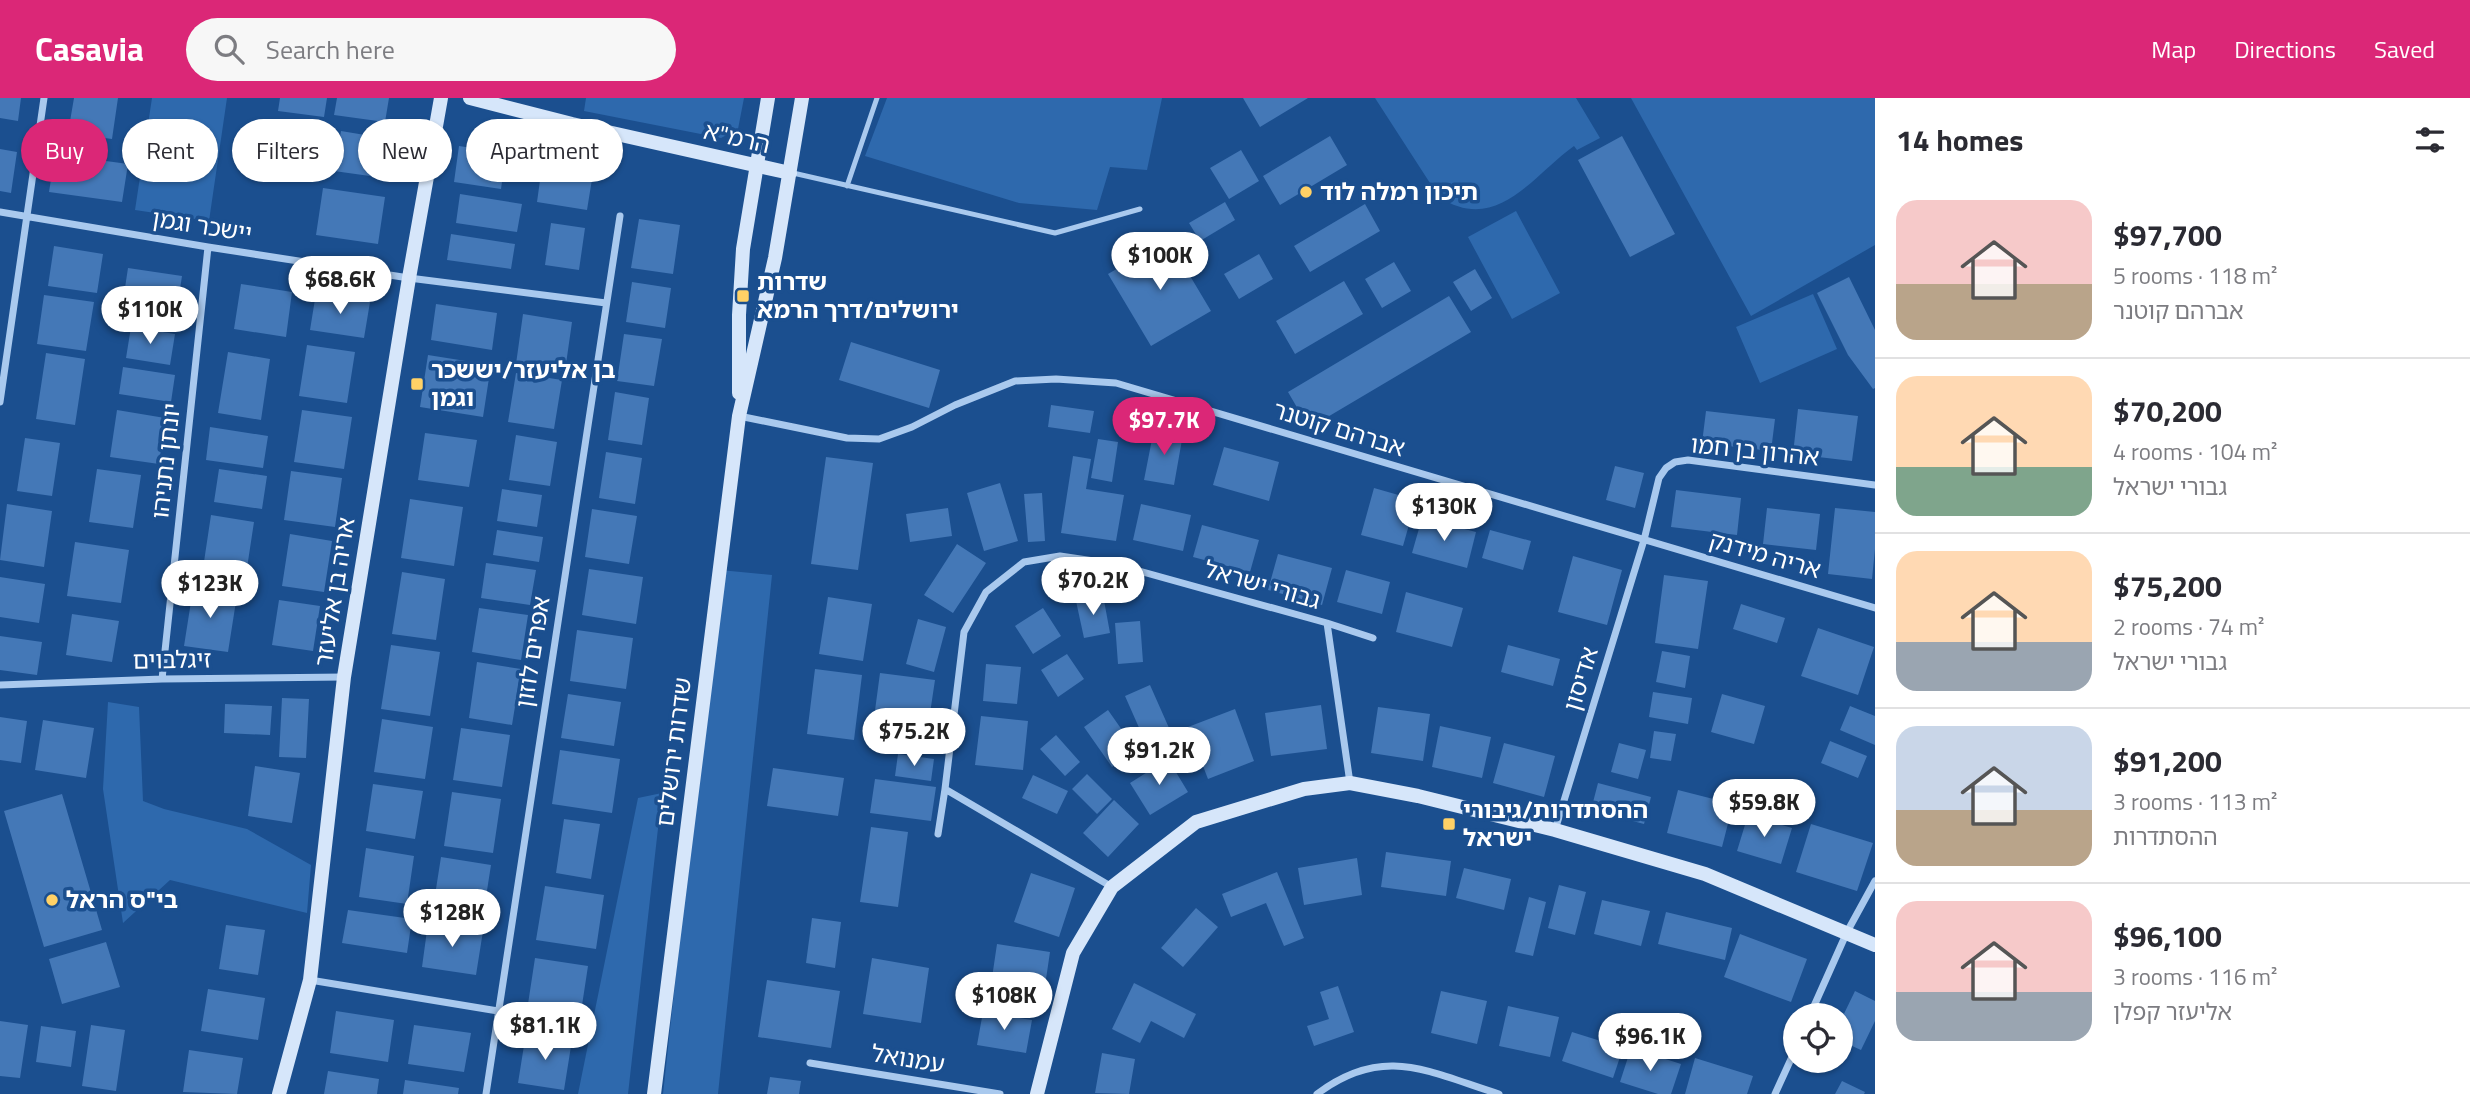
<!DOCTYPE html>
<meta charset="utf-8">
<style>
body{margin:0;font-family:"Titillium Web","Noto Sans Hebrew",sans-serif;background:#f7f7f7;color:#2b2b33;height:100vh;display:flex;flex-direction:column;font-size:26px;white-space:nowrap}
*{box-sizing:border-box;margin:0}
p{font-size:23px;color:#7c7c81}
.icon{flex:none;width:38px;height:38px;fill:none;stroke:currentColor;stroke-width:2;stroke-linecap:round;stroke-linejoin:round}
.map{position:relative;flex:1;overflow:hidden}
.side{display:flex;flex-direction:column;background:#fff;width:595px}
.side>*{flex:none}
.guide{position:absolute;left:21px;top:21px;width:665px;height:63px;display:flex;gap:14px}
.tools{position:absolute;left:1783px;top:905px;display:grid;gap:14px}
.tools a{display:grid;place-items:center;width:70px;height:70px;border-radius:50%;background:#fff;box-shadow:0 2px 5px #0004;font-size:35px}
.price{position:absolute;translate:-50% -60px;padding:0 16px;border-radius:24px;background:#fff;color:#222;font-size:23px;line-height:46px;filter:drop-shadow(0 2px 4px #0008)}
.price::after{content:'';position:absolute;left:50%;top:42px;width:21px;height:16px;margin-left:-10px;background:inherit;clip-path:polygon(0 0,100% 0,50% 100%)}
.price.on{background:#db2777;color:#fff}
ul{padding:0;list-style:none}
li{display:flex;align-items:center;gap:21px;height:175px;padding:0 21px}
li+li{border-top:2px solid #e1e1e2}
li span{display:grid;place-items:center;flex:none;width:196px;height:140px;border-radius:21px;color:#555}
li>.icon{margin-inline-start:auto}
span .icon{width:84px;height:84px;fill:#fffc;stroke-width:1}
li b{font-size:30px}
h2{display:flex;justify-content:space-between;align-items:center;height:84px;padding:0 21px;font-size:30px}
.tag{padding:0 24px;border-radius:32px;background:#fff;box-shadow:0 2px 5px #0004;font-size:24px;line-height:63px}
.tag.on{background:#db2777;color:#fff}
header{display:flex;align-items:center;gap:42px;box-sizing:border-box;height:98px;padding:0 35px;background:#db2777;color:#fff}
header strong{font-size:33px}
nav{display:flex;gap:38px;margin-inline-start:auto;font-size:24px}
.search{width:490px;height:63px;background:#f7f7f7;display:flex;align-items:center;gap:18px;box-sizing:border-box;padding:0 24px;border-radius:38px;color:#7c7c81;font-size:26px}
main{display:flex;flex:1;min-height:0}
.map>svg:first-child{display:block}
.green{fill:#2e69ad}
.building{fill:#4478b7}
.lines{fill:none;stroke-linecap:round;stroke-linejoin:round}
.lane{stroke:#a9c9ee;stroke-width:5}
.street{stroke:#a9c9ee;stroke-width:7}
.secondary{stroke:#d6e6fa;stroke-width:14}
.poi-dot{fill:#ffd166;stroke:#1b4f8f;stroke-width:2.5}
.labels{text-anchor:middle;stroke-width:7;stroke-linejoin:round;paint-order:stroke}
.street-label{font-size:24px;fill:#fff;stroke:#1b4f8f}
.poi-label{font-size:24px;font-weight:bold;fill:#fff;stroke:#1b4f8f;text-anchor:start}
</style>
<header>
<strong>Casavia</strong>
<div class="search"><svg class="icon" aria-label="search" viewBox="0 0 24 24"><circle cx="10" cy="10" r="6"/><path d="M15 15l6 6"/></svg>Search here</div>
<nav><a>Map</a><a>Directions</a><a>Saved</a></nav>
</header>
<main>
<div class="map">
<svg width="1875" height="996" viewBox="0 0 1875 996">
<rect width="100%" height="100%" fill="#1b4f8f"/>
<path class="green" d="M152,0h75l-18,123 -74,-11z
M586,0h158l-6,31 -17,9 -137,-27z
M887,0h275l-15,72 -37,-3 -13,43 -78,-7 -154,-47z
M1375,0h201l24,40 -23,12 -3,-4c-41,29 -77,89 -135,51z
M1631,0h244v147l-124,71z
M1516,113l44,82 -48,26 -44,-82z
M1813,196l24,55 -77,34 -24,-56z
M720,472l52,5 -54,519h-55z
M108,604l31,5 4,94 21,8 83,20 64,36 -4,48 -137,-33 -47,43 -20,-134z
M662,695l-34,301h-50l60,-296z"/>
<path class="building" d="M0,0h21l-3,23 -18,-3z
M74,0h44l-6,41 -44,-6z
M280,0h47l-3,19 -46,-6z
M337,0h52l-4,24 -51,-7z
M1243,0h65l-48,29z
M341,33l42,7 -6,39 -43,-6z
M1330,38l17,29 -67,40 -17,-29z
M1622,38l53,98 -45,23 -52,-97z
M459,48l47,7 -5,36 -47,-7z
M0,51l17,3 -6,41 -11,-2z
M1241,52l18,31 -30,18 -19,-31z
M55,56l73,10 -6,38 -73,-10z
M542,68l51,7 -6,37 -50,-8z
M323,90l62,9 -7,47 -62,-9z
M460,96l62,10 -5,28 -61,-9z
M1225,104l10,18 -35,21 -11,-18z
M1365,106l15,27 -70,41 -16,-26z
M639,121l41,6 -7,49 -42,-6z
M551,125l34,5 -6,42 -34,-5z
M451,136l64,10 -4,25 -64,-9z
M1168,141l43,72 -60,35 -43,-72z
M54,148l49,8 -6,39 -49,-7z
M1259,156l14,25 -34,20 -15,-25z
M1394,164l17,29 -29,17 -17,-29z
M128,170l54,8 -7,46 -54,-8z
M1475,171l17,29 -21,13 -18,-29z
M1849,179l26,53v58l-2,1 -25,-34 -31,-62z
M1344,183l19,33 -68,40 -19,-33z
M632,184l39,6 -6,40 -39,-6z
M241,186l51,8 -6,45 -52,-8z
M316,195l54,9 -6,36 -54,-8z
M44,197l50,7 -8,49 -49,-7z
M1449,198l22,36 -162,96 -21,-36z
M436,206l61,9 -5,37 -61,-10z
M523,216l49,8 -7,49 -49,-7z
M131,229l44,7 -5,31 -44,-7z
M624,236l38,5 -8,47 -37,-5z
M851,244l89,28 -11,38 -90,-28z
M307,247l48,7 -8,51 -48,-7z
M228,254l42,7 -9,61 -43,-7z
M46,255l39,6 -10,66 -39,-6z
M428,257l63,10 -8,52 -63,-10z
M123,269l52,8 -4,27 -52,-8z
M516,275l46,7 -8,49 -46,-7z
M615,294l34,6 -7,47 -34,-5z
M1051,307l43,6 -4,22 -42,-6z
M1798,311l60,7 -6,45 -59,-7z
M117,312l48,8 -6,46 -49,-7z
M302,312l50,7 -8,52 -50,-7z
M1706,313l69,8 -4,32 -69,-8z
M210,329l58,9 -5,32 -57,-8z
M1154,331l29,5 -9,51 -30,-5z
M425,335l52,7 -8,47 -51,-7z
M516,337l41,7 -7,44 -41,-6z
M25,340l35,5 -8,53 -35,-5z
M1098,341l20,3 -6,40 -21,-4z
M1224,349l55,15 -10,39 -56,-16z
M606,354l36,6 -7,46 -36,-6z
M1073,358l18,3 -5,30 38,6 -8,46 -55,-8z
M826,359l47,6 -15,107 -47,-6z
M1615,368l29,7 -9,35 -29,-8z
M97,371l44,6 -8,53 -44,-6z
M219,371l48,7 -5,33 -48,-7z
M291,373l51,7 -7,49 -51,-7z
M1000,385l18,58 -34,10 -17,-58z
M1374,390l42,12 -13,46 -42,-11z
M502,391l40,6 -5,32 -40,-6z
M1676,392l65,8 -4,37 -66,-8z
M1042,395l3,48 -17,1 -4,-48z
M410,401l53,8 -9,59 -53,-8z
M7,406l45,7 -8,56 -44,-7z
M1141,406l50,11 -8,36 -50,-11z
M948,410l4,28 -42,6 -4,-28z
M1767,410l53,6 -4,36 -53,-6z
M1835,410l40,4v37l-3,30 -44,-5z
M592,411l45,7 -8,48 -44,-7z
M211,417l43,7 -9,59 -43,-6z
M1422,420l54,14 -9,36 -55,-15z
M1202,427l57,15 -9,32 -57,-15z
M497,432l46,7 -4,25 -46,-7z
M1490,432l41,11 -8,29 -41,-12z
M290,436l42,7 -8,51 -42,-6z
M75,444l54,8 -8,53 -54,-7z
M957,446l29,19 -33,50 -29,-18z
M1278,456l54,14 -10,37 -54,-15z
M1573,458l49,14 -15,55 -49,-13z
M486,465l50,7 -6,35 -49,-7z
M589,471l54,8 -7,47 -54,-9z
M1346,472l44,12 -8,32 -45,-12z
M402,474l43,7 -9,61 -44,-6z
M1664,477l44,6 -10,68 -43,-6z
M0,479l45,7 -6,39 -39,-6z
M193,491l44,6 -9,57 -44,-6z
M1406,494l57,16 -11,39 -56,-15z
M1103,497l7,38 -26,5 -8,-37z
M828,499l44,7 -9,57 -44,-7z
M279,502l41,6 -7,45 -41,-6z
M1741,506l44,14 -8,25 -44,-14z
M479,510l49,7 -7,45 -49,-8z
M1043,510l18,28 -28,18 -18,-28z
M72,516l47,7 -7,41 -46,-7z
M918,521l28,8 -12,45 -28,-8z
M1140,523l3,41 -25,2 -3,-41z
M1818,530l56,19 -16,48 -57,-19z
M577,532l56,8 -7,51 -56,-8z
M0,538l42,6 -5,33 -37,-5z
M391,547l49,7 -10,64 -49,-7z
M1508,547l52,14 -7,27 -52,-14z
M1662,553l28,5 -5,32 -29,-6z
M1067,556l17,25 -26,18 -17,-27z
M477,564l44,7 -9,56 -43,-7z
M986,566l35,3 -4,37 -34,-3z
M815,571l47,6 -8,65 -47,-6z
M880,575l55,7 -9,60 -54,-7z
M1150,587l23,52 -25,11 -23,-52z
M1653,594l39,6 -4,26 -39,-7z
M568,596l53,8 -7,44 -53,-8z
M1722,596l43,12 -11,38 -43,-12z
M282,600l27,1 -3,59 -27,-1z
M225,606l47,2 -2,29 -46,-2z
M1321,607l6,44 -56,7 -6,-43z
M1850,608l25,10v29l-35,-15z
M1378,609l52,7 -7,47 -52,-8z
M1235,611l19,52 -46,18 -20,-52z
M1108,612l28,40 -24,17 -28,-40z
M981,618l47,5 -5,49 -48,-5z
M0,619l27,4 -6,42 -21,-3z
M382,621l51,8 -8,52 -51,-7z
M43,622l51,8 -8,50 -51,-8z
M1440,628l51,11 -9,41 -50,-11z
M461,630l49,7 -8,52 -49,-7z
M1654,633l22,3 -5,27 -21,-3z
M1056,637l24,27 -15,14 -25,-27z
M1830,643l37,15 -9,22 -37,-15z
M1504,645l51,13 -11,41 -51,-14z
M1619,645l27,7 -8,29 -27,-7z
M560,652l60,9 -8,54 -60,-9z
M898,656l36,5 -3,22 -36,-5z
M1168,661l20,33 -38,23 -20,-32z
M255,668l45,7 -8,50 -44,-7z
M773,670l71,10 -6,38 -71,-10z
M1087,676l25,25 -15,15 -25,-25z
M1033,677l35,16 -11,23 -35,-16z
M875,681l61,8 -5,34 -61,-8z
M1598,685l53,14 -7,27 -53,-14z
M373,686l50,7 -8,48 -49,-8z
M1678,692l55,14 -11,43 -55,-14z
M452,694l49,7 -8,54 -49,-7z
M62,696l40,136 -58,17 -40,-136z
M1114,702l25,24 -31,33 -25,-24z
M1748,717l44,13 -11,36 -44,-13z
M564,721l36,5 -9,55 -35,-6z
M1811,726l62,19 -16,48 -61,-19z
M871,729l37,5 -10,75 -38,-5z
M366,750l48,8 -7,48 -48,-7z
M1386,754l65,9 -5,35 -65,-9z
M441,759l50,8 -8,51 -50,-8z
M1357,760l5,37 -58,10 -6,-37z
M1464,770l47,11 -7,31 -48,-12z
M1277,774l27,66 -20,8 -18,-43 -35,14 -9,-23z
M1031,775l44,15 -16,49 -45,-15z
M1559,787l27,7 -11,43 -27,-7z
M545,788l59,9 -8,54 -60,-9z
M1529,799l17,5 -13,54 -18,-4z
M1602,802l48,11 -9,35 -47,-12z
M1196,810l22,19 -35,40 -22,-19z
M348,812l64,9 -5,34 -65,-10z
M1666,814l66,16 -7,32 -67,-16z
M812,820l29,4 -6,46 -29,-5z
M428,825l55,8 -7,44 -54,-8z
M226,827l39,5 -7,45 -39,-6z
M1740,836l67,25 -16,43 -67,-25z
M106,844l14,45 -58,17 -13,-45z
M997,846l53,8 -8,54 -53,-8z
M535,860l53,8 -7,46 -53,-8z
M872,860l57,10 -8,55 -58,-9z
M767,882l73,11 -9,57 -73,-11z
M1134,885l62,31 -12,24 -33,-17 -11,22 -28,-14z
M1338,888l16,46 -40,14 -7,-20 22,-7 -9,-27z
M208,891l57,9 -7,42 -57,-9z
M1441,893l46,10 -10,43 -46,-11z
M1855,893l20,10v20l-14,29 -20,-9v-21z
M1508,908l51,11 -9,40 -51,-11z
M336,913l58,9 -6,42 -58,-9z
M983,914l49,8 -6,33 -49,-8z
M0,923l28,4 -8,53 -20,-2z
M91,927l34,5 -9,61 -34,-5z
M414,927l57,8 -7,39 -56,-8z
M41,928l35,5 -5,36 -35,-5z
M1572,934l51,16 -10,30 -51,-17z
M526,935l46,7 -8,50 -46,-7z
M1631,950l50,16 -10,30h-13l-38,-12z
M189,952l54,8 -6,36 -54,-2z
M1102,955l33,6 -6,35 -34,-1z
M1695,960l58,18 -6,18h-62z
M328,973l51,8 -2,15h-53z
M770,979l31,4 -2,13h-32z
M405,982l54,8 -1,6h-55z
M1842,983l23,11 -1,2h-29z"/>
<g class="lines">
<path class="lane" d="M793,75l262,60 85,-24
M847,88l30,-88"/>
<path class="street" d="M0,114l208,35 201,31 197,25
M0,304l44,-304
M739,318l108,22 32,1 33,-12 43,-22 60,-24 41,-2 60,4 759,225
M1327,525l46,15
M162,581l46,-432
M0,587l162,-6 182,-2
M1555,732l89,-290 15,-62 7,-10 9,-6 13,-2 187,25
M938,736l7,-45
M1112,789l-167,-98 19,-157 22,-40 38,-30 36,-6 54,8 213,59 23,160
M310,882l188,31
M1810,917l37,-83 28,-51
M810,965l190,31
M486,996l134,-878
M1317,996c67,-50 111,-22 182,0
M1775,996l21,-46"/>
<path class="secondary" d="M470,0l102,26 218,49
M739,295v-78l4,-66 25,-151
M279,996l31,-114 34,-303 65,-399 32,-180
M654,996l85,-678 36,-158 27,-160
M1037,996l36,-141 39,-66 84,-65 108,-33 46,-6 68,13 137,34 150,44 170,71"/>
</g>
<g class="poi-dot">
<circle cx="1306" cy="94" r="7"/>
<rect x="736" y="191" width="14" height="14" rx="3.5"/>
<rect x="410" y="279" width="14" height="14" rx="3.5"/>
<rect x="1442" y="719" width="14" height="14" rx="3.5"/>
<circle cx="52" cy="802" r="7"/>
</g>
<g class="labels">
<g class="street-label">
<text transform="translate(737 40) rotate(13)" y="8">הרמ"א</text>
<text transform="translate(202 128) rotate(9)" y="8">יישכר וגמן</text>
<text transform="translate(1339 331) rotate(17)" y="8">אברהם קוטנר</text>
<text transform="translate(1755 353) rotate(6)" y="8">אהרון בן חמו</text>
<text transform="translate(166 363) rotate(-84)" y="8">יונתן נתניהו</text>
<text transform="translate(1765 457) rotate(16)" y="8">אריה מידנק</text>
<text transform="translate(1262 487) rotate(16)" y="8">גבורי ישראל</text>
<text transform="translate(335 494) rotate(-81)" y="8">אריה בן אליעזר</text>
<text transform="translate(533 554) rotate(-81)" y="8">אפרים לוזון</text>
<text transform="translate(172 562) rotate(-1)" y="8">זיגלבוים</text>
<text transform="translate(1581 581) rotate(-73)" y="8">אדיסון</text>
<text transform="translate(674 654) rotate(-83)" y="8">שדרות ירושלים</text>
<text transform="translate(908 961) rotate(9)" y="8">עמנואל</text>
</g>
<g class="poi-label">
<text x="1320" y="102">תיכון רמלה לוד</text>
<text x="757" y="192">שדרות<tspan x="757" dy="28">ירושלים/דרך הרמא</tspan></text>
<text x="431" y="280">בן אליעזר/יששכר<tspan x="431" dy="28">וגמן</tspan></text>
<text x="1463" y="720">ההסתדרות/גיבורי<tspan x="1463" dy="28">ישראל</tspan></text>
<text x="66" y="810">בי"ס הראל</text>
</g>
</g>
</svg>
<div class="tools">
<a><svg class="icon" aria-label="locate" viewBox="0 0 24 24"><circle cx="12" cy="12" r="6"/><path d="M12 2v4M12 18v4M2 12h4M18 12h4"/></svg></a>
</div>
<b class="price" style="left:1160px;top:194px">$100K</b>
<b class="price" style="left:340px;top:218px">$68.6K</b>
<b class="price" style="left:150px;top:248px">$110K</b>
<b class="price on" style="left:1164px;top:359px">$97.7K</b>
<b class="price" style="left:1444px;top:445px">$130K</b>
<b class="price" style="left:1093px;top:519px">$70.2K</b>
<b class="price" style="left:210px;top:522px">$123K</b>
<b class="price" style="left:914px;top:670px">$75.2K</b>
<b class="price" style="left:1159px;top:689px">$91.2K</b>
<b class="price" style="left:1764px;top:741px">$59.8K</b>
<b class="price" style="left:452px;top:851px">$128K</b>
<b class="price" style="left:1004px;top:934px">$108K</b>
<b class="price" style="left:545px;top:964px">$81.1K</b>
<b class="price" style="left:1650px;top:975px">$96.1K</b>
<div class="guide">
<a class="tag on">Buy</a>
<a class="tag">Rent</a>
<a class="tag">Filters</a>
<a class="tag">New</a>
<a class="tag">Apartment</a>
</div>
</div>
<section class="side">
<h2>14 homes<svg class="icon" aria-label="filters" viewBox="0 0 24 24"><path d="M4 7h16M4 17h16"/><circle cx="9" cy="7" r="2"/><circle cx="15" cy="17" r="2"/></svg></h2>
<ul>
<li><span style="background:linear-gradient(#f6c9c9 60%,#b9a48a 0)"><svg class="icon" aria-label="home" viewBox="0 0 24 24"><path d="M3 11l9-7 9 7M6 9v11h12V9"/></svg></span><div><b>$97,700</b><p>5 rooms · 118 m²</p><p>אברהם קוטנר</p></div></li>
<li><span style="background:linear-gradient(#ffd9b3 65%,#7fa58c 0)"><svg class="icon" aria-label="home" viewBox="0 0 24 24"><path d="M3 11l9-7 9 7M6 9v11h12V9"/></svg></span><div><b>$70,200</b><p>4 rooms · 104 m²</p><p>גבורי ישראל</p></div></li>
<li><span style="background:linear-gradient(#ffd9b3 65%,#9aa5b1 0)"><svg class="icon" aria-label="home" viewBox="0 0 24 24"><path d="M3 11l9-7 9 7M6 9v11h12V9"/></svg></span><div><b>$75,200</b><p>2 rooms · 74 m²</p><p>גבורי ישראל</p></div></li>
<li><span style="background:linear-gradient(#c9d6e8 60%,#b9a48a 0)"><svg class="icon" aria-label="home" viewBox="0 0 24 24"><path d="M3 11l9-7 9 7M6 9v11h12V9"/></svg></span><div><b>$91,200</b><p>3 rooms · 113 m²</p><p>ההסתדרות</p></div></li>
<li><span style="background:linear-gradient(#f6c9c9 65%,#9aa5b1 0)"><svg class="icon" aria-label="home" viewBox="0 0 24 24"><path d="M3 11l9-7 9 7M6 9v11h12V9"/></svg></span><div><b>$96,100</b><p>3 rooms · 116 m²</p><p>אליעזר קפלן</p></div></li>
</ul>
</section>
</main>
